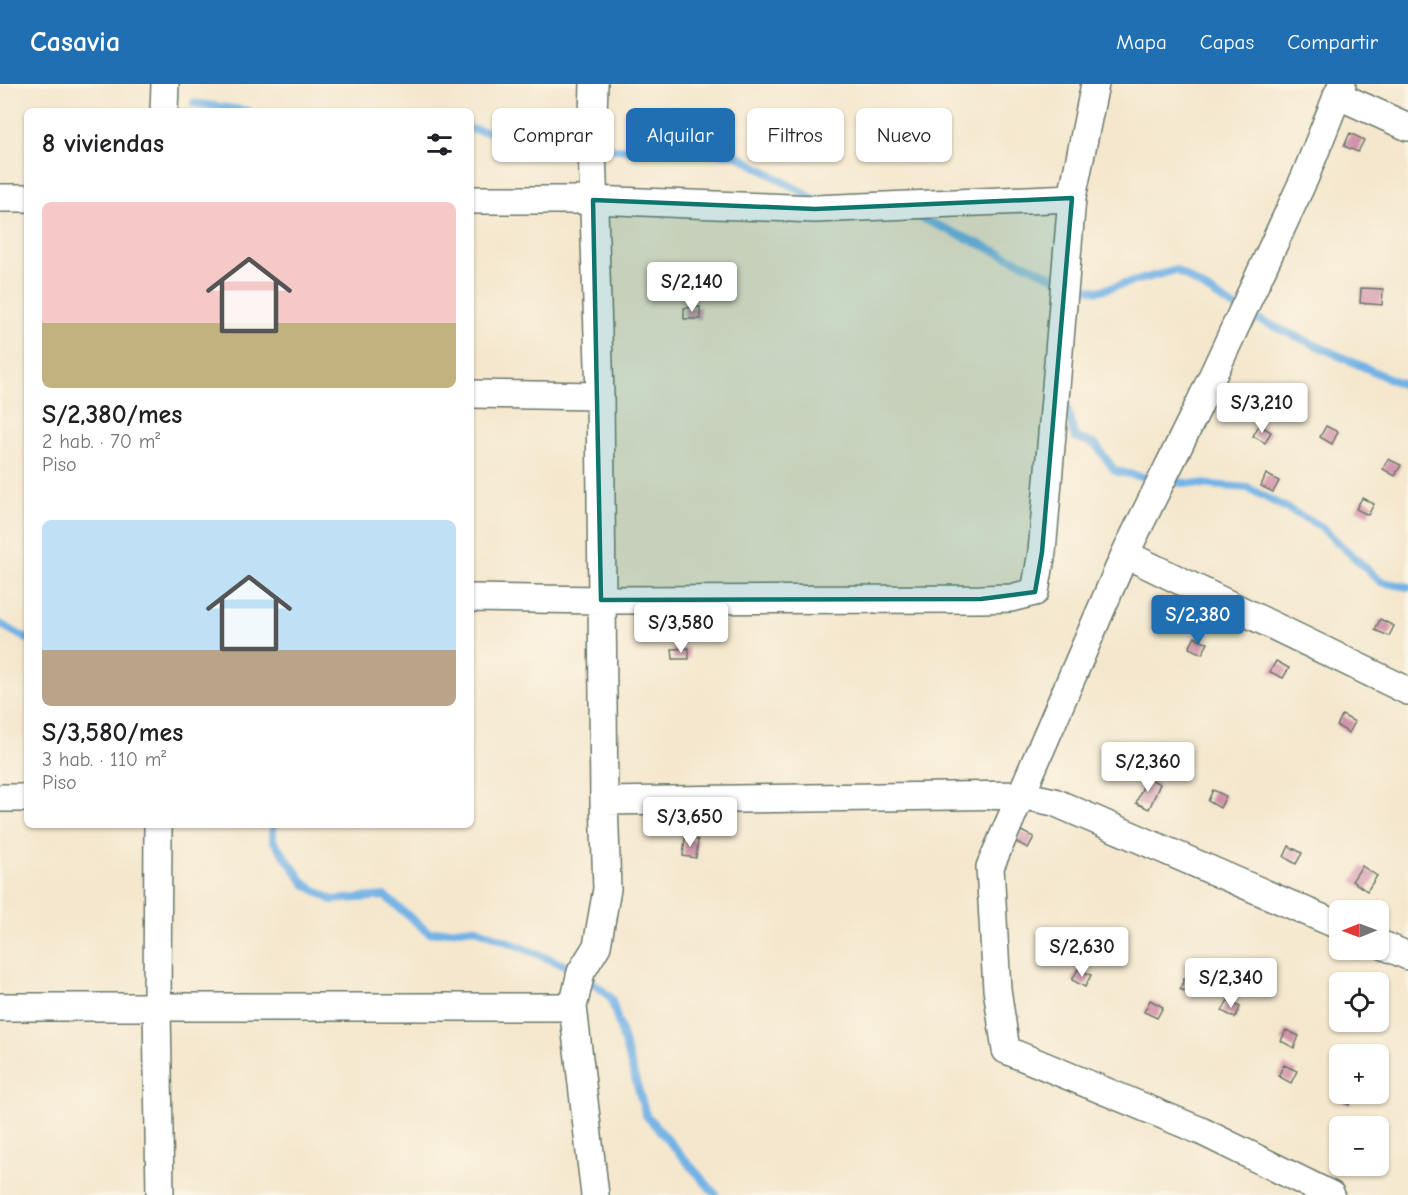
<!DOCTYPE html>
<html lang="es">
<meta charset="utf-8">
<style>
body{margin:0;font-family:"Comic Neue",sans-serif;background:#f6f6f6;color:#202124;height:100vh;display:flex;flex-direction:column;font-size:22px;white-space:nowrap}
*{box-sizing:border-box;margin:0}
p{font-size:20px;color:#757577}
.icon{flex:none;width:33px;height:33px;fill:none;stroke:currentColor;stroke-width:2;stroke-linecap:round;stroke-linejoin:round}
.map{position:relative;flex:1;overflow:hidden}
.panel{position:absolute;left:24px;top:24px;width:450px;height:720px;display:flex;flex-direction:column;background:#fff;border-radius:9px;box-shadow:0 2px 4px #0004}
.panel>*{flex:none}
.banner{position:absolute;left:492px;top:24px;width:570px;height:54px;display:flex;gap:12px}
.needle{width:39px;rotate:269deg}
.fabs{position:absolute;left:1329px;top:816px;display:grid;gap:12px}
.fabs a{display:grid;place-items:center;width:60px;height:60px;border-radius:9px;background:#fff;box-shadow:0 2px 4px #0004;font-size:30px}
.price{position:absolute;translate:-50% -51px;padding:0 14px;border-radius:6px;background:#fff;color:#222;font-size:20px;line-height:39px;filter:drop-shadow(0 2px 3px #0008)}
.price::after{content:'';position:absolute;left:50%;top:36px;width:18px;height:14px;margin-left:-9px;background:inherit;clip-path:polygon(0 0,100% 0,50% 100%)}
.price.on{background:#1f6fb2;color:#fff}
ul{padding:0;list-style:none}
li{display:grid;align-content:center;gap:12px;height:318px;padding:0 18px}
li span{display:grid;place-items:center;height:186px;border-radius:9px;color:#555}
li>.icon{margin-inline-start:auto}
span .icon{width:108px;height:108px;fill:#fffc;stroke-width:1}
li b{font-size:26px}
h2{display:flex;justify-content:space-between;align-items:center;height:72px;padding:0 18px;font-size:26px}
.chip{padding:0 21px;border-radius:9px;background:#fff;box-shadow:0 2px 4px #0004;font-size:21px;line-height:54px}
.chip.on{background:#1f6fb2;color:#fff}
header{display:flex;align-items:center;gap:36px;box-sizing:border-box;height:84px;padding:0 30px;background:#1f6fb2;color:#fff}
header strong{font-size:28px}
nav{display:flex;gap:33px;margin-inline-start:auto;font-size:21px}
.map>svg:first-child{display:block}
.lines{fill:none;stroke-linecap:round;stroke-linejoin:round}
.stream{stroke:#72b2e6;stroke-width:8}
.building{fill:#d18fa8}
.minor-casing{stroke:#6a786a;stroke-width:30}
.minor{stroke:#fff;stroke-width:27}
.marked{fill:#0f766e;fill-opacity:0.2;stroke:#0f766e;stroke-width:4.5;stroke-linejoin:round}
</style>
<header>
<strong>Casavia</strong>
<nav><a>Mapa</a><a>Capas</a><a>Compartir</a></nav>
</header>
<div class="map">
<svg width="1408" height="1111" viewBox="0 0 1408 1111">
<rect width="100%" height="100%" fill="#fcf5e5"/>
<filter id="ink" filterUnits="userSpaceOnUse"><feTurbulence type="fractalNoise" baseFrequency=".0167" numOctaves="2"/><feDisplacementMap in="SourceGraphic" scale="12" xChannelSelector="R" yChannelSelector="G"/><feConvolveMatrix kernelMatrix="1 2 1 2 8 2 1 2 1" color-interpolation-filters="sRGB"/></filter>
<filter id="wash" filterUnits="userSpaceOnUse"><feTurbulence type="fractalNoise" baseFrequency=".008" numOctaves="4" result="noise"/><feDisplacementMap in="SourceGraphic" scale="24" xChannelSelector="R" yChannelSelector="G"/><feGaussianBlur stdDeviation="1.35" result="paint"/><feColorMatrix in="noise" values="0 0 0 0 0 0 0 0 0 0 0 0 0 0 0 0 0 1.4 0 .05"/><feComposite in="paint" operator="in"/></filter>
<g filter="url(#wash)">
<rect width="100%" height="100%" fill="#f4e7cd"/>
<g class="lines">
<path class="stream" d="M194,19l54,8
M471,45l121,19 143,6 79,45
M912,130l153,68 33,9 78,-21 66,42 166,75
M1065,318l10,35 21,8 19,26 46,10 87,7 72,38 61,56 27,5
M0,540l27,15
M273,741v15l32,44 27,16 53,-4 44,37 45,-5 107,44 30,26 35,117 70,80"/>
</g>
<g id="blocks">
<path class="building" d="M1350,49l14,7 -6,12 -14,-6z
M1361,204l22,1 -1,16 -22,-2z
M700,223v12h-16v-11z
M1251,314l13,6 -6,11 -12,-7z
M1259,341l12,7 -6,11 -12,-7z
M1326,342l12,6 -6,12 -12,-7z
M1388,375l13,6 -6,11 -12,-7z
M1266,390l13,7 -6,11 -12,-6z
M1362,414l12,6 -6,11 -12,-6z
M1380,535l14,7 -5,10 -14,-6z
M1195,553l13,6 -6,11 -13,-6z
M689,564v11h-16l-1,-10z
M1276,577l13,7 -6,10 -13,-6z
M1342,631l13,7 -6,11 -12,-7z
M1147,693l13,7 -11,25 -13,-6z
M1213,706l13,6 -6,12 -12,-7z
M1021,747l13,6 -6,11 -12,-6z
M685,754l13,2 -2,18 -13,-2z
M1289,762l13,7 -6,11 -12,-7z
M1362,782l15,10 -10,15 -15,-10z
M1109,866l13,6 -6,11 -12,-6z
M1078,885l13,6 -6,12 -13,-7z
M1184,895l12,5 -4,10 -12,-5z
M1150,916l13,7 -6,11 -13,-6z
M1228,916l12,7 -5,11 -13,-7z
M1286,946l13,6 -5,12 -13,-7z
M1284,981l13,6 -6,12 -13,-7z
M1339,1010h16l-6,11 -12,-7z"/>
</g>
</g>
<g filter="url(#ink)">
<use href="#blocks" fill-opacity="0" stroke="#6a786a" stroke-width="1.5"/>
<g class="lines">
<defs>
<path id="minor" d="M594,0l-2,64 8,248 4,405 3,88 -10,57 -16,26 -8,35 22,188
M1337,11l71,32
M164,27l1,-27
M0,114h27
M471,116h122l222,9 257,-11
M471,310l129,2
M1125,470l283,137
M471,514l130,2 380,-1 30,-1 24,-6 7,-40 30,-354 23,-114
M0,714h27
M604,717l417,-6 33,7 286,124
M158,741l-1,183 3,187
M1378,859l30,13
M0,923h573
M1331,1111l-130,-64 -195,-81 -9,-61 -7,-122 135,-313 74,-149 106,-228 37,-93"/>
</defs>
<use href="#minor" class="minor-casing"/>
<use href="#minor" class="minor"/>
</g>
</g>
<path class="marked" d="M1072,114l-30,354 -7,40 -54,7 -380,1 -8,-400 222,9z"/>
</svg>
<div class="fabs">
<a><svg class="needle" viewBox="-14 -14 28 28"><path d="M0-13l5 13h-10z" fill="#e53935"/><path d="M0 13l5-13h-10z" fill="#757577"/></svg></a>
<a><svg class="icon" aria-label="locate" viewBox="0 0 24 24"><circle cx="12" cy="12" r="6"/><path d="M12 2v4M12 18v4M2 12h4M18 12h4"/></svg></a>
<a>+</a>
<a>−</a>
</div>
<b class="price" style="left:692px;top:229px">S/2,140</b>
<b class="price" style="left:1262px;top:350px">S/3,210</b>
<b class="price on" style="left:1198px;top:562px">S/2,380</b>
<b class="price" style="left:681px;top:570px">S/3,580</b>
<b class="price" style="left:1148px;top:709px">S/2,360</b>
<b class="price" style="left:690px;top:764px">S/3,650</b>
<b class="price" style="left:1082px;top:894px">S/2,630</b>
<b class="price" style="left:1231px;top:925px">S/2,340</b>
<div class="banner">
<a class="chip">Comprar</a>
<a class="chip on">Alquilar</a>
<a class="chip">Filtros</a>
<a class="chip">Nuevo</a>
</div>
<section class="panel">
<h2>8 viviendas<svg class="icon" aria-label="filters" viewBox="0 0 24 24"><path d="M4 7h16M4 17h16"/><circle cx="9" cy="7" r="2"/><circle cx="15" cy="17" r="2"/></svg></h2>
<ul>
<li><span style="background:linear-gradient(#f6c9c9 65%,#c2b280 0)"><svg class="icon" aria-label="home" viewBox="0 0 24 24"><path d="M3 11l9-7 9 7M6 9v11h12V9"/></svg></span><div><b>S/2,380/mes</b><p>2 hab. · 70 m²</p><p>Piso</p></div></li>
<li><span style="background:linear-gradient(#bfe0f5 70%,#b9a48a 0)"><svg class="icon" aria-label="home" viewBox="0 0 24 24"><path d="M3 11l9-7 9 7M6 9v11h12V9"/></svg></span><div><b>S/3,580/mes</b><p>3 hab. · 110 m²</p><p>Piso</p></div></li>
</ul>
</section>
</div>
